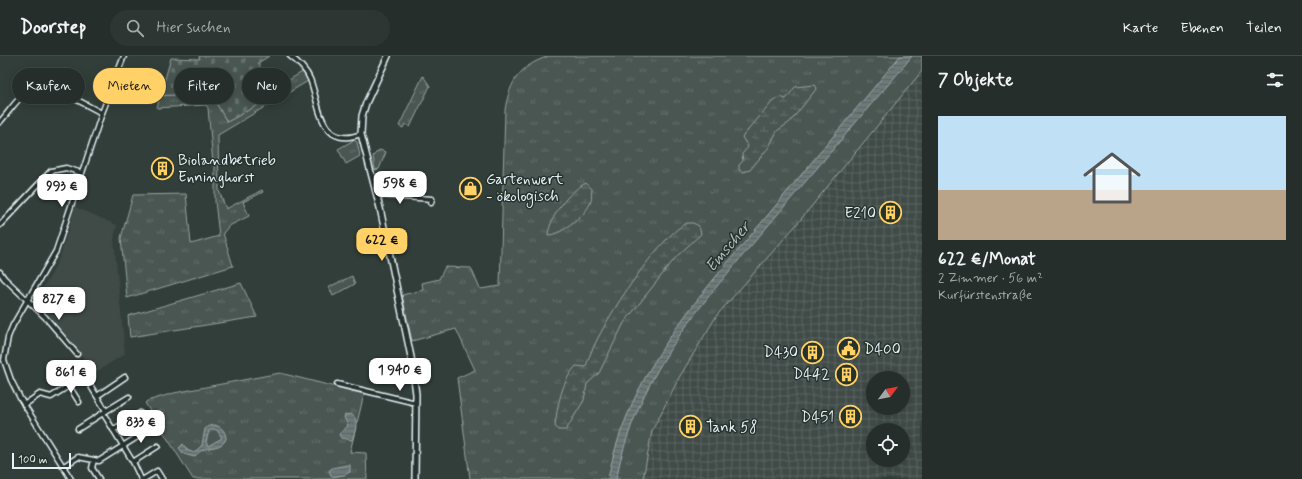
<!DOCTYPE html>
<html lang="de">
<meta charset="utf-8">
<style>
body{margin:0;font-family:Mynerve,sans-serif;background:#2e3633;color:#f1f3f6;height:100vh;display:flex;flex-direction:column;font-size:15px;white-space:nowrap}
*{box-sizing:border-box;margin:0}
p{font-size:13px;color:#a4a8a9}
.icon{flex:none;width:22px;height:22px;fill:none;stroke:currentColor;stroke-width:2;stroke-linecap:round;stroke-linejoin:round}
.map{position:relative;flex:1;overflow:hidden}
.sheet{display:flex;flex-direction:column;background:#262e2b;width:380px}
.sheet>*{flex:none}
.guide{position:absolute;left:12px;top:12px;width:380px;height:36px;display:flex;gap:8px}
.needle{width:26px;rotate:58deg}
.controls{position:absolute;left:866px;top:315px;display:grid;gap:8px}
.controls a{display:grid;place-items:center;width:44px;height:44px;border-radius:50%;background:#262e2b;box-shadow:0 2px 10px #0003,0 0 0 1px #424a47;font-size:20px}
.scale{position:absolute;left:12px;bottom:10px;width:59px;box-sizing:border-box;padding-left:4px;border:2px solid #e8f1f8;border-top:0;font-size:11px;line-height:14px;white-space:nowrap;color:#e8f1f8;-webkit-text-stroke:3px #26332d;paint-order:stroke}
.price{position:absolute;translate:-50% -34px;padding:0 9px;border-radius:8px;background:#fff;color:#222;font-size:13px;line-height:26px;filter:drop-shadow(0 1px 2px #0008)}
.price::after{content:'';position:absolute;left:50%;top:24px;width:12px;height:9px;margin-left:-6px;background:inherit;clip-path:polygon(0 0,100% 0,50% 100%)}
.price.active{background:#ffd166;color:#111}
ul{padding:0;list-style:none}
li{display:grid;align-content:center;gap:8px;height:212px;padding:0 16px}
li+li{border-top:1px solid #424a47}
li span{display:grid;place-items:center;height:124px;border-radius:0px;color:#555}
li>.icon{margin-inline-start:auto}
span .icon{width:72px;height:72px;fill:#fffc;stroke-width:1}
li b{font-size:17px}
h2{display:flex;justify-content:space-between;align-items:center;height:48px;padding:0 16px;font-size:17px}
.chip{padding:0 14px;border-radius:18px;background:#262e2b;box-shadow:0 2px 10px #0003,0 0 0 1px #424a47;font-size:14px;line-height:36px}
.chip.active{background:#ffd166;color:#111}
header{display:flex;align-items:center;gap:24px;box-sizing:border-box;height:56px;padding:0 20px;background:#262e2b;border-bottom:1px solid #424a47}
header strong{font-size:19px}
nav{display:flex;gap:22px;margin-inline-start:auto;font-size:14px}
.search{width:280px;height:36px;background:#2e3633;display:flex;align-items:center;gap:10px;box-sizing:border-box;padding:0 14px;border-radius:22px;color:#a4a8a9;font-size:15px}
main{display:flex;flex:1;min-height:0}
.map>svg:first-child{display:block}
.built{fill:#3f4b46}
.industrial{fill:url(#industrial-grid);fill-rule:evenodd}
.grass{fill:url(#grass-tufts);stroke:#98a4a4}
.wetland{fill:url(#wetland-marsh);stroke:#98a4a4}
.cemetery{fill:url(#cemetery-stones);stroke:#98a4a4}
.water{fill:url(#water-rules);stroke:#9ea9ab;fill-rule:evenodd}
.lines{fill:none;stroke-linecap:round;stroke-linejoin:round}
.minor-casing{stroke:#e8f1f8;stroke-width:7}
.major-casing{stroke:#e8f1f8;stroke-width:8}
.minor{stroke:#26332d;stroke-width:4}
.major{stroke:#26332d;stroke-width:5}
.labels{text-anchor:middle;stroke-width:3;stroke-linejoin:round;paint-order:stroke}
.poi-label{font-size:15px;fill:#e8f1f8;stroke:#26332d;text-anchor:start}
.water-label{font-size:16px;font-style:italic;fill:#b1bbbe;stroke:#26332d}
</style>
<header>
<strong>Doorstep</strong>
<div class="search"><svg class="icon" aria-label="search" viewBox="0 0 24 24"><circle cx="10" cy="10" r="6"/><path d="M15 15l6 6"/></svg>Hier suchen</div>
<nav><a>Karte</a><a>Ebenen</a><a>Teilen</a></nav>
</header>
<main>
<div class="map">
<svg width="922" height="423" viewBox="0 0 922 423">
<defs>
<pattern id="industrial-grid" width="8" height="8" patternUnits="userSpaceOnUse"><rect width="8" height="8" fill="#3f4b46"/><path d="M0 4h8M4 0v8" fill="none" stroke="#5b6561"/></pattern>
<pattern id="grass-tufts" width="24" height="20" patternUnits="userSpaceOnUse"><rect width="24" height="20" fill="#495651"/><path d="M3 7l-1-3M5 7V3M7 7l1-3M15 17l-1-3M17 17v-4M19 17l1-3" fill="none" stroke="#636f6b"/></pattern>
<pattern id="wetland-marsh" width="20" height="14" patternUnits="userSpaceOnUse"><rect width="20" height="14" fill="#495651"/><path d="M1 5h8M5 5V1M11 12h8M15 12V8" fill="none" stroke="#636f6b"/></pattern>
<pattern id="cemetery-stones" width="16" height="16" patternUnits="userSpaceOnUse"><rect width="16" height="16" fill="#495651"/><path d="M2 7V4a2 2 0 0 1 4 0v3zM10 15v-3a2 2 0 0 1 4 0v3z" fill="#636f6b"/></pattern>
<pattern id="water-rules" width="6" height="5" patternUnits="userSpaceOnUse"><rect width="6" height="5" fill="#6d7978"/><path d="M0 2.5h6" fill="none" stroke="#5b6363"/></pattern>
</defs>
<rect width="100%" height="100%" fill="#323e39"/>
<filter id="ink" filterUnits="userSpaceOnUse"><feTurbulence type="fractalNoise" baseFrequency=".025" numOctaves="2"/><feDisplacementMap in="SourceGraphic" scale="8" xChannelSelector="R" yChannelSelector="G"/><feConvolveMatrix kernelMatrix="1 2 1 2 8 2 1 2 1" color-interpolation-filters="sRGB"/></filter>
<g filter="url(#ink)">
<path class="built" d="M75,151l42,18 -3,14 11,115 -31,19 -22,-31 -37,-42 16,-25 10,-21z"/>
<path class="industrial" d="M922,15v408h-279l9,-48 28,-55 37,-61 80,-91zM873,322h30v30h-30zM873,374h30v30h-30z"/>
<path class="grass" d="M549,0h373v15l-125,153 -80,91 -37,61 -28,55 -9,48h-173l-13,-101 18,-8 -19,-41 -44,12 -10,-46 21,-5 -1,-7 17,-4 6,-12 26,1 9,21 20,-3 5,-176c5,-30 15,-44 44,-54z
M304,15l4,10 -90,54 1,56 7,18 36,-19 1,2 -20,10 6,14 -20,10 -6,7 10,33 -106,32 -6,-60 12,-43 53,-1 5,50 28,-8 -4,-35v-38h-2l-5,-55 -2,-3 -49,3 3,-12 50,-4 17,30 30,-17 -2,-5z
M423,20l7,10 -20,41 -5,-3 -2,4 -4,-2z
M354,84l3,2 3,14 -14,8 -8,-15z
M379,94l7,2 -7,17 -4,1 -2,-14z
M352,220l3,8 -22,12 -4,-9z
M241,227l16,34 -127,20 -2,-21z
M280,317l84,21 -14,58 16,1 1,26h-174l-48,-76 2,-2 27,-8z"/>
<path class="wetland" d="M815,29l2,3 -27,34 -13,9 -8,16 -19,23 -6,2 -5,-2v-5l4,-4 -1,-7 6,-7 -6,-10 31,-36 7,-4 6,2 9,-12z
M586,127l6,6c-1,4 0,9 -1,12 -4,14 -29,34 -43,34 2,-19 21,-44 38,-52z
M687,167h6l6,3 2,8 -25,23 -52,66 -25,50 -12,11 -3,16 -18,30h-8l-3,-4c2,-19 7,-46 21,-60l10,1c7,-32 72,-131 101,-144z"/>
<path class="cemetery" d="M199,0h70l-11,7 15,27 -18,10 3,5 -31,17 -17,-30 -50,4 11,-38 29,1z"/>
<path class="water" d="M900,0h12c-17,22 -37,43 -55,65 -34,40 -68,80 -102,120 -64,75 -118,138 -139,238h-8c21,-108 91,-182 159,-263 44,-53 89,-107 133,-160z
M351,358c9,5 4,18 1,26l-11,-2 -2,-4 9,-8 -4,-9 1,-2z
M215,369c7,2 11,7 11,14 -4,10 -17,7 -25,12 -3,1 -4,4 -7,6l-10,-3 -5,-6 4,-4 4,6 7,3 8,-8 3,-16 4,-3zM212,373l5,1 5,8 -14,8 -2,-4 3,-11z
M347,409h3v7l-6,3 -12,2 -3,-6 3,-3z"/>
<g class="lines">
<defs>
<path id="minor" d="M290,0c8,6 16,13 20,23 10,25 9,71 51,55
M0,66c7,-8 13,-17 20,-24 24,-22 59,4 82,15
M377,139l55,4 -1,4
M0,169l51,-54 15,-3 16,5
M0,216l4,6 41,39 32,37
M337,328l79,19
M69,330l10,16
M97,340l28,-19
M24,349l16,-11 11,3 32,-20 4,3 19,31 -3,2 30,49 8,17
M106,355l23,-14
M78,373l25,-16
M113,374l27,-17
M94,404l-2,8 7,11
M133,406l25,-16
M64,410l14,-9 21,4 51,-32
M71,423l-51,-81 -9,-18 -7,-20 4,-23 5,-12 43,-74 46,-138 22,-57
M144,423l13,-8 5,8"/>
<path id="major" d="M388,0l-22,47 -4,13 -1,18 19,74 31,149 5,37 -1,85"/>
</defs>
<use href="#minor" class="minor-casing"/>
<use href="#major" class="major-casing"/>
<use href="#minor" class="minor"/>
<use href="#major" class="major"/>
</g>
</g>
<defs>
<symbol id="building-ring" viewBox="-11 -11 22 22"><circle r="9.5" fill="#26332d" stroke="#ffd166" stroke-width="1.5"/><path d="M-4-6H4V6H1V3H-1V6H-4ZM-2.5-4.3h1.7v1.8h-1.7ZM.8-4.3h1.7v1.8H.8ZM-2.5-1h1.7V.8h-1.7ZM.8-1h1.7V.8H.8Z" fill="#ffd166"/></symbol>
<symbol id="shop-ring" viewBox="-11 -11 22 22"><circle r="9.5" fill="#26332d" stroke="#ffd166" stroke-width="1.5"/><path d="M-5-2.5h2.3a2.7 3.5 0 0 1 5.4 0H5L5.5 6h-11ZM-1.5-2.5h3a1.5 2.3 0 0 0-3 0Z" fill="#ffd166"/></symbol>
<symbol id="civic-ring" viewBox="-11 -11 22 22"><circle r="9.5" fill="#26332d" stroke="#ffd166" stroke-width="1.5"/><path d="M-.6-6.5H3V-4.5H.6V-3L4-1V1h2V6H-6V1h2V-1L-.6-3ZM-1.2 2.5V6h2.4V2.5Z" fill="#ffd166"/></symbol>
</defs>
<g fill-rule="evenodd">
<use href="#building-ring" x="150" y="100" width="25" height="25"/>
<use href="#shop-ring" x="458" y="120" width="25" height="25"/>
<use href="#building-ring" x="878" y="144" width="25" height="25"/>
<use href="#civic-ring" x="836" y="280" width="25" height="25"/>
<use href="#building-ring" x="800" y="284" width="25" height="25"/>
<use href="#building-ring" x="834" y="306" width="25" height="25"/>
<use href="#building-ring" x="838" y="348" width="25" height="25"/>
<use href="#building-ring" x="678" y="358" width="25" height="25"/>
</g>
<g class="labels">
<g class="poi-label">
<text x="178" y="109">Biolandbetrieb<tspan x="178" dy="17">Enninghorst</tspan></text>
<text x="486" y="128">Gartenwert<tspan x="486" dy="17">- ökologisch</tspan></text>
<text x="876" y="162" text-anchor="end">E210</text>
<text x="864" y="298">D400</text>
<text x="798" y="301" text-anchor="end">D430</text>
<text x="830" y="323" text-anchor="end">D442</text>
<text x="834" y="366" text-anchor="end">D451</text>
<text x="706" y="376">Tank 58</text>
</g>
<g class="water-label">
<text transform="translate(727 190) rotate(-50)" y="6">Emscher</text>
</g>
</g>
</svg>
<div class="controls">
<a><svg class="needle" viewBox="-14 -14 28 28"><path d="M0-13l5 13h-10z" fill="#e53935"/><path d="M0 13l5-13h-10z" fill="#a4a8a9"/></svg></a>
<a><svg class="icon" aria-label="locate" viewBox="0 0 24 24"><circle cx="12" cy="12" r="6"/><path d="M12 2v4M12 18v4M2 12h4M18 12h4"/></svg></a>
</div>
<div class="scale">100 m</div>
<b class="price" style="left:400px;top:149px">598 €</b>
<b class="price" style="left:62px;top:152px">993 €</b>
<b class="price active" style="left:382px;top:206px">622 €</b>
<b class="price" style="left:59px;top:265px">827 €</b>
<b class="price" style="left:400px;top:336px">1 940 €</b>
<b class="price" style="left:71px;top:338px">861 €</b>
<b class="price" style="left:141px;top:388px">833 €</b>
<div class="guide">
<a class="chip">Kaufen</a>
<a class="chip active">Mieten</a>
<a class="chip">Filter</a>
<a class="chip">Neu</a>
</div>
</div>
<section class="sheet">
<h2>7 Objekte<svg class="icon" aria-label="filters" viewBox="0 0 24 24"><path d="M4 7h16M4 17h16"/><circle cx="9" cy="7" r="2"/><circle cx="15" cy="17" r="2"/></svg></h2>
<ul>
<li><span style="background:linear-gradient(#bfe0f5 60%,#b9a48a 0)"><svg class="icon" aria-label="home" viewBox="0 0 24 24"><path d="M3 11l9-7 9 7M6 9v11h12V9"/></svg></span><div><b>622 €/Monat</b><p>2 Zimmer · 56 m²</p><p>Kurfürstenstraße</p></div></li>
</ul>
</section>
</main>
